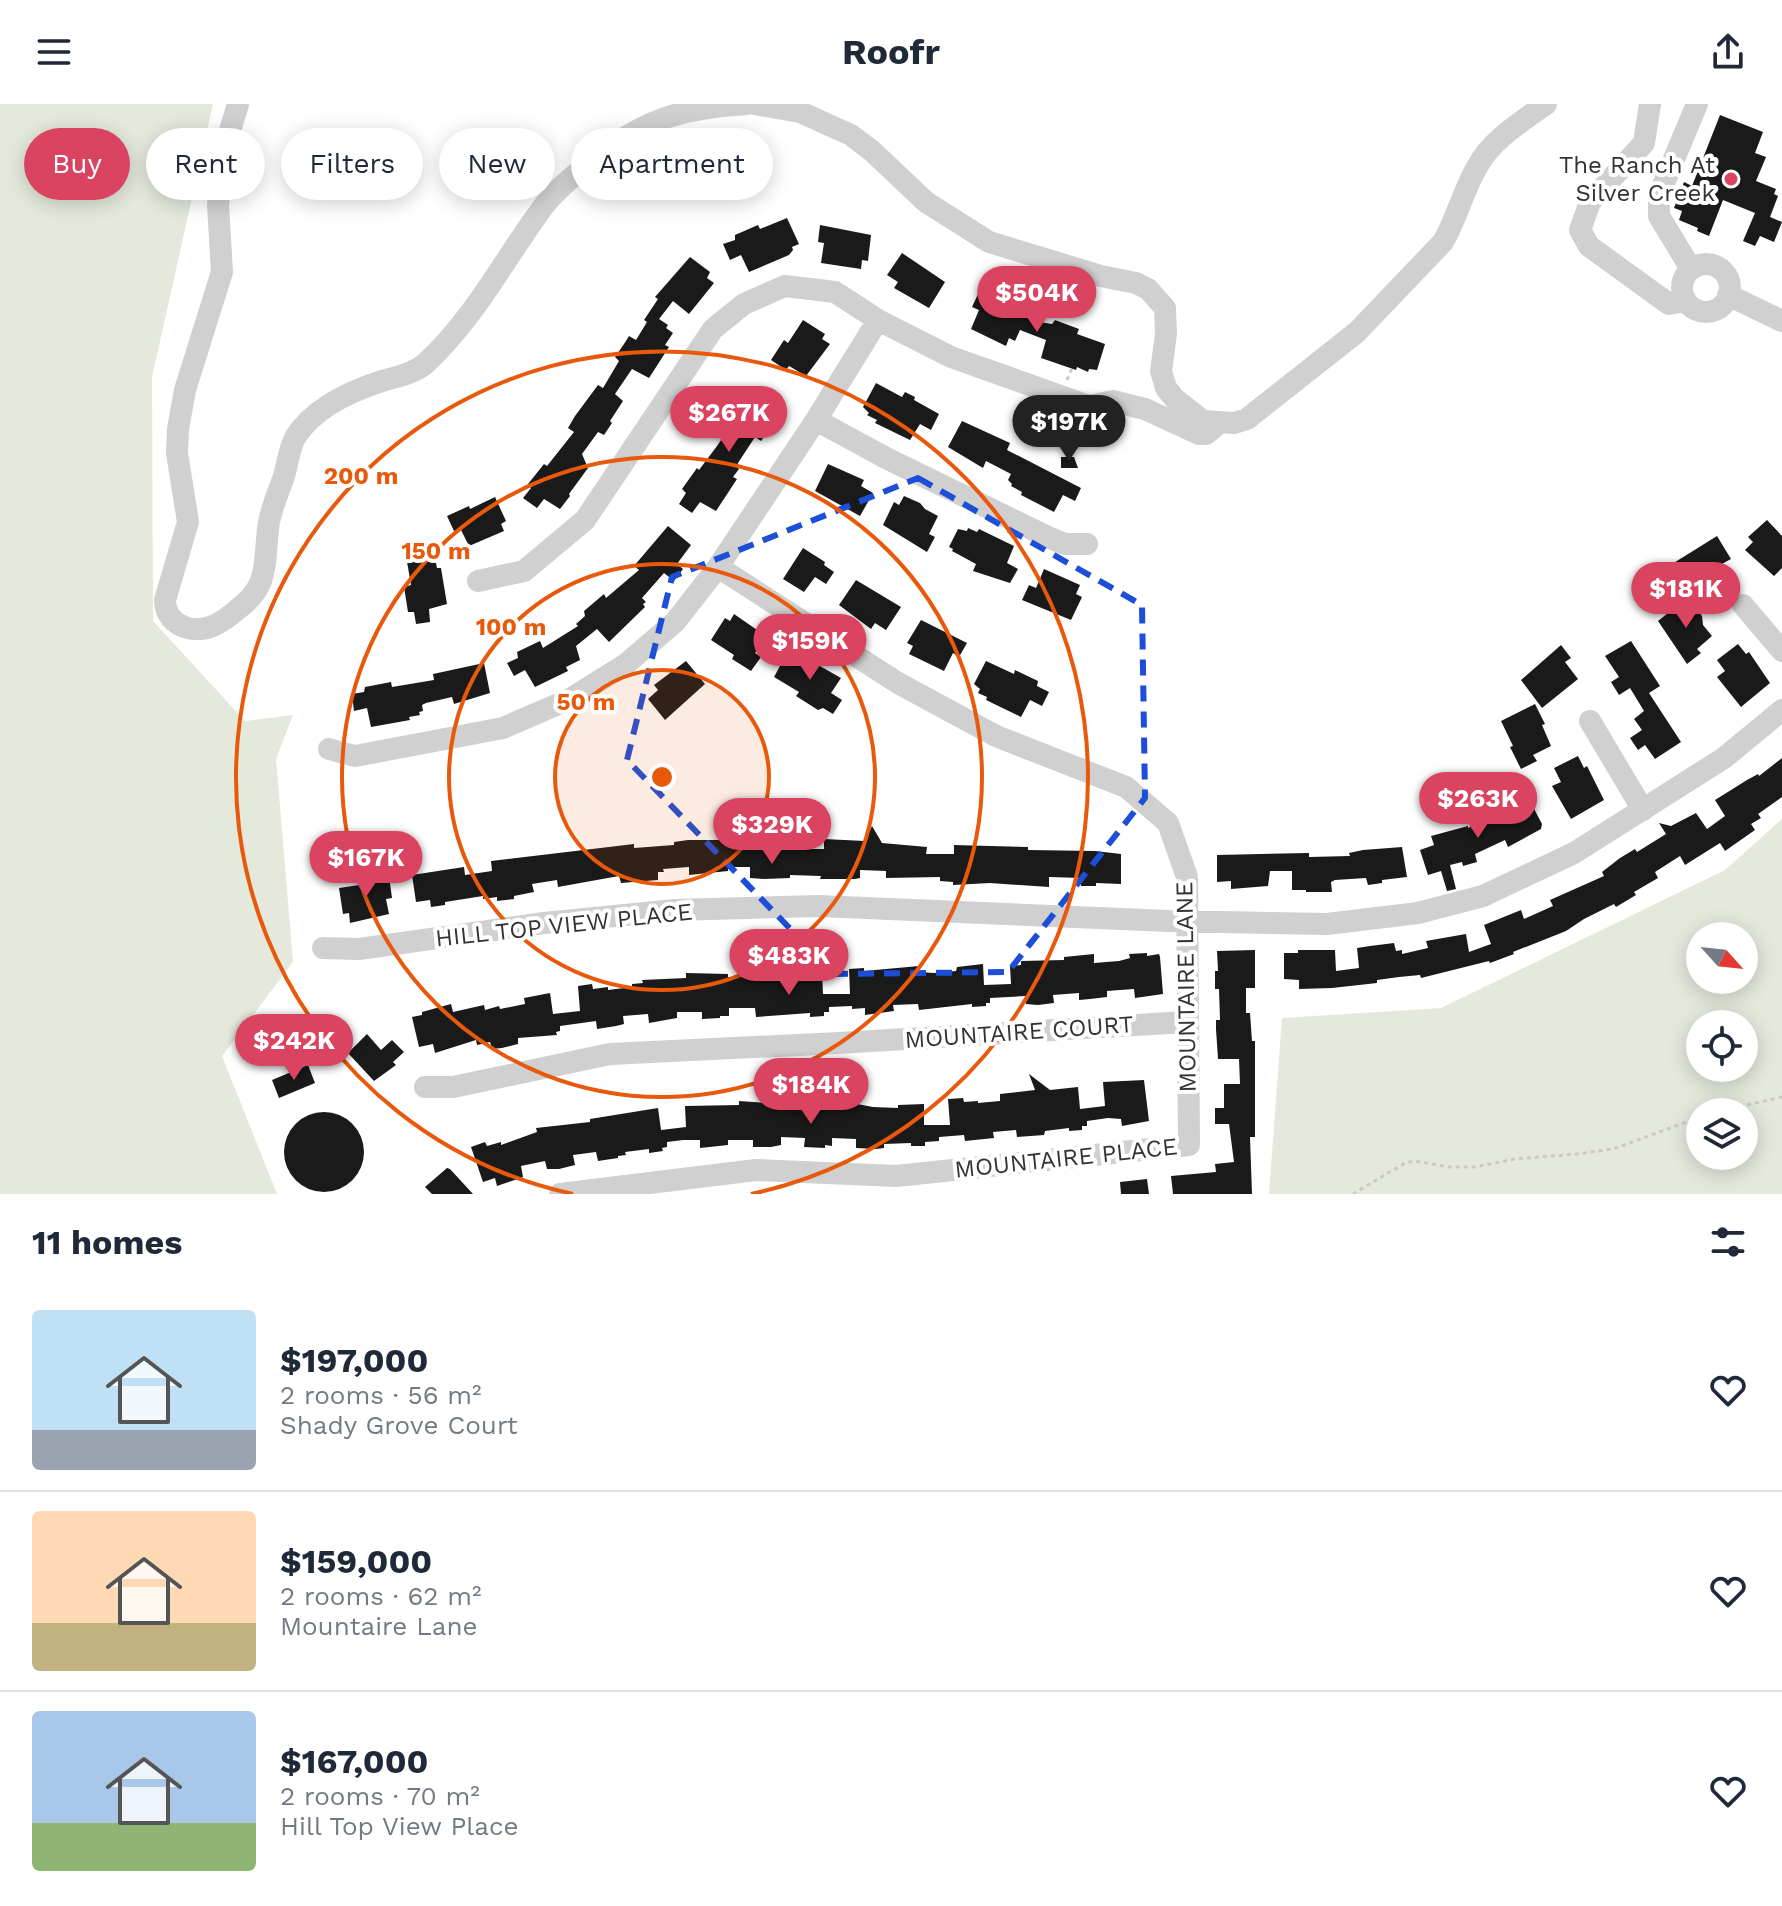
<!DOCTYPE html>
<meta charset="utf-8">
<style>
body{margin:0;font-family:"Work Sans",sans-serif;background:#f6f6f7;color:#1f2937;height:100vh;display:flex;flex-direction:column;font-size:30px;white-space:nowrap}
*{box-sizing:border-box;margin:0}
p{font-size:26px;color:#747a83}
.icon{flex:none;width:44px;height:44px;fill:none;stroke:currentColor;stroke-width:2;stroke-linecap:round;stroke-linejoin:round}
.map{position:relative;height:1090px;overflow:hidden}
.sheet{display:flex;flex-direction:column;background:#fff;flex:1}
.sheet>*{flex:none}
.top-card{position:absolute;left:24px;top:24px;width:800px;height:72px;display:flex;gap:16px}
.needle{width:52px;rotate:117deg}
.controls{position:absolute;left:1686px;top:818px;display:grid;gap:16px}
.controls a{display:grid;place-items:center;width:72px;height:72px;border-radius:50%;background:#fff;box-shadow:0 4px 20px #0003;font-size:40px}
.price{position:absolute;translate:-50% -68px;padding:0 18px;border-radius:28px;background:#da4460;color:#fff;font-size:26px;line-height:52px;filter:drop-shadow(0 2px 4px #0008)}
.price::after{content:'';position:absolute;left:50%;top:48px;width:24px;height:18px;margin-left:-12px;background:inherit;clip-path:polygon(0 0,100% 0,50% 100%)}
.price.selected{background:#222;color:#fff}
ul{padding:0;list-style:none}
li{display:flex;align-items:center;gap:24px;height:200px;padding:0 32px}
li+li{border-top:2px solid #e0e1e3}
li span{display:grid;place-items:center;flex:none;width:224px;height:160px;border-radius:8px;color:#555}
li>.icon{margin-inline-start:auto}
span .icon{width:96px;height:96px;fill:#fffc;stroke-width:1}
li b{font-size:34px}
h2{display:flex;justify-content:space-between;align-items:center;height:96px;padding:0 32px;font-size:34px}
.chip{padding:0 28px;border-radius:36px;background:#fff;box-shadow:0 4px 20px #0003;font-size:28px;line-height:72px}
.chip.selected{background:#da4460;color:#fff}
header{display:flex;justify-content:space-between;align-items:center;height:104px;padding:0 32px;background:#fff;font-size:36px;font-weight:700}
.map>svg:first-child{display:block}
.green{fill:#e4e9dc;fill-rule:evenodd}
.building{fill:#1a1a1a}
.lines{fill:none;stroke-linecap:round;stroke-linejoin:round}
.path{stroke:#cacaca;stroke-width:3;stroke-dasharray:4 4;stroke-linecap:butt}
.minor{stroke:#d0d0d0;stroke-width:22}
.marked{fill:none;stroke:#1d4ed8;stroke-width:6;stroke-dasharray:16 10;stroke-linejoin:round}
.ring{fill:none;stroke:#e8590c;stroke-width:4}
.poi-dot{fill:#da4460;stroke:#fff;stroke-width:3}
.labels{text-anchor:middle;stroke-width:8;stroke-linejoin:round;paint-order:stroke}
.poi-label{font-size:24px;fill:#333;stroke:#fff;text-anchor:end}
.street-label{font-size:24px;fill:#333;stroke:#fff}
.centre{fill:#e8590c;stroke:#fff;stroke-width:4}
.ring-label{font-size:24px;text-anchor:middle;font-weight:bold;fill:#e8590c;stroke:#fff;stroke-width:8;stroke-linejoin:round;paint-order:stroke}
</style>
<header><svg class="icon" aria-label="menu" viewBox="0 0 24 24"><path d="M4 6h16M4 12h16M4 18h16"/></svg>Roofr<svg class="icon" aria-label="share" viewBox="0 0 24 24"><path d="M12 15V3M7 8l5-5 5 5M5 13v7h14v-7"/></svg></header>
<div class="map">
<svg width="1782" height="1090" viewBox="0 0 1782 1090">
<rect width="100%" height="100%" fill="#fff"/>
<path class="green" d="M0,0h213l-61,273 1,244 92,100 48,-6 -17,44 17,203 -71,94 55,138h-277z
M1782,715v375h-513l13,-176 159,-10 284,-138zM1700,832h44v44h-44zM1700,920h44v44h-44zM1700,1008h44v44h-44z"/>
<path class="building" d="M1720,11l43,17 -8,21 11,4 -10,24 20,8 -2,5 4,2 -8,21 12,5 -8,20 -14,-6 -5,10 -12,-5 12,-28 -32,-13 -14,36 -12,-5 1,-3 -19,-8 3,-9 -8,-3 10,-26 8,4z
M787,114l12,26 -7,3 1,3 -4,5 -40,17 -8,-17 -11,5 -7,-16 12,-4v-5l23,-10 2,4z
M820,121l51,10 -3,26 -6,-1 -1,9 -40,-6 3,-20 -6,-1z
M902,149l43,29 -16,26 -35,-20 4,-6 -11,-7z
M690,153l20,15 -3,6 7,5 -25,31 -16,-13 -14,18 9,6 -2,3 7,5 -8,12 4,2 -20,31 -17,-9 -17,25 8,7 -13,20 2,2 -8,12 -6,-3 -16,22 6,14 -19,26 1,2 -10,13 -16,-10 -7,9 -14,-10 8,-10 -3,-4 16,-20 3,2 27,-34 -6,-4 7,-12 23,-31 5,3 16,-27 -4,-4 9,-13 5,-8 7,4 11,-18 -3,-2 14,-21 -3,-2z
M979,188l61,30 12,2 3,-4 24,9 -2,5 28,10 -8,26 -8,-1 -1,3 -11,-5 -1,3 -35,-12 5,-18 -26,-10 -5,11 -6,-3 -3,8 -35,-17 8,-19 -7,-3z
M803,216l22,14 -3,5 8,5 -24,32 -17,-10 -3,4 -15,-10 13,-20 4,3z
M876,279l26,14 3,-5 10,5 -1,3 25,14 -8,16 -11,-6 -10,16 -35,-17 2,-3 -10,-5 2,-2 -6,-6z
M756,285l25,16 -14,21 3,2 -9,13 -6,-4 -17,26 -1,4 2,2 -6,8 4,2 -21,32 -16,-9 -8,11 -13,-9 7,-11 -4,-4 15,-21 2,2 18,-24z
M962,317l48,22 -3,7 74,38 -6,13 -12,-6 -9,17 -33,-17 1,-3 -11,-6 1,-2 -4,-4 3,-6 -25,-13 -3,7 -35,-21z
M1061,353h13l4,11h-17z
M828,360l36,16 -3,6 12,7 -13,23 -45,-25z
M904,392l16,7 5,6 13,7 -9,18 6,3 -8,15 -44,-27 11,-23 5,3z
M495,393l11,24 -5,3 3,7 -35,15 -9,-18 -6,3 -7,-15 22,-10 1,3z
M1767,416l15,16v32l-8,8 -29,-26 8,-8 -5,-5z
M668,422l23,19 -14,19 6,5 -9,12 -10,-8 -22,25 4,4 -3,2 2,3 -36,35 -12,-13 -21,17 4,14 -14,7 2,4 -33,16 -10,-17 -11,6 -7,-13 11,-5 -1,-6 23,-11 3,7 35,-22 -2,-2 9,-8 -1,-5 20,-17 2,4 33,-28 -5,-4z
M968,424l9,4 2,-3 35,17 -7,17 11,6 -8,14 -37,-12 3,-7 -24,-13 1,-2 -4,-2 9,-18 9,2z
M1717,432l14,23 -13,7 4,7 -35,17 -15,-26z
M803,444l22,14 -1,3 10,7 -8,12 -11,-7 -11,15 -21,-13z
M425,448l1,4 8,-2 3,14h4l6,36 -18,5 1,13 -14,2 -2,-12h-6l-4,-25 7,-2 -5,-29z
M1044,465l36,16 -4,9 6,3 -11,23 -49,-20 7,-15 7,3z
M856,476l45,27 -15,23 -11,-7 -4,6 -32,-24z
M1687,494l15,18 1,9 9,11 -15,13 4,4 -14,11 -29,-43z
M734,510l32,22 -11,17 6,4 -10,14 -19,-12 2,-4 -23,-15 14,-22 5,3z
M921,516l46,23 -8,14 -6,-4 -9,18 -35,-17 4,-8 -6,-3z
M1631,537l29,45 -11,7 32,49 -26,17 -10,-14 -7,5 -8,-12 12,-8 -8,-11 10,-8 -14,-23 -11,7 -8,-13 8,-5 -14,-21z
M1738,540l8,10 3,-2 21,31 -29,24 -24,-30 8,-6 -8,-11z
M1561,541l10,13 -6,4 13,17 -36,29 -21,-28z
M787,549l8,3 2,-3 44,25 -10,15 11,7 -9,14 -10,-6 -5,2 -22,-14 3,-4 -25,-15z
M686,557l19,23 -40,36 -17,-21 10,-9 -4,-5z
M986,557l28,13 1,-4 23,11 -1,5 12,6 -7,14 -12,-6 -9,17 -35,-17 1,-3 -9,-4 2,-4 -6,-5z
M484,559l6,30 -36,11 -2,-7 -26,6 -4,2 1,6 -4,1 1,3 -11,2 1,3 -39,7 -4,-19 -13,3 -2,-17 12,-2 1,-5 26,-5 1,5 42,-7 -1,-6z
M1535,600l10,20 -3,1 9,21 -18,9 4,6 -16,8 -11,-22 3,-1 -12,-25z
M1578,652l6,12 3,-2 17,34 -33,19 -19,-33 9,-4 -7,-14z
M1782,654v39l-24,17 3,4 -10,6 4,6 -30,21 -5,-8 -35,22 -5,-9 -25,16 3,6 -24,14 2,3 -20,12 -2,-3 -30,15 -18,12 -53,21 1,2 -24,9 -1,-2 -68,17 -1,-3 -21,2 -22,3v3l-45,5 -33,1v-9l-15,-1v-26h14v-3h37l1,21 23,-3 -2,-20 13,-2 24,-3 2,8 6,-1v4l26,-6 -2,-7 40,-7 3,18 22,-8 -7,-19 37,-15 3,9 29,-13 -3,-6 54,-24 -2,-4 18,-14 15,-9 2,3 29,-18 -7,-11 12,3 25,-13 11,16 18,-13 -10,-16 32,-20 11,-6 1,2z
M1530,697l12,23 -1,5 -33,18 -3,-7 -30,14 2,8 -14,4 -1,-4 -12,3 6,24 -9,2 -6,-20 -13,4 -8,-25 14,-5 -3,-9 37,-10v2z
M872,722l10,17 45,4 -1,7h28v-9l74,2v3l67,1 26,3v30l-25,-1v3h-15v-8l-32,-1v10l-59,-4 -37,2v-3l-13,-1v-4l-54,1v-7l-26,-1v8l-5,1h-35l1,-3 -31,-1v3l-26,1 -14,-1v-11h-22v4l-39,4v-8l-26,2 1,3h-6v8l-37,3 -2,-7 -61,11 -1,-7 -25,4 2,8 -20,4v3l-17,2v-4l-14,2v-3l-38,6v3l-14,2 -1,-7 -14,2 -4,-27 52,-8 1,8 27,-4 -1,-10 143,-17v4l40,-3v-3l14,-2h80v2l28,2v5h28v-10l41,2z
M1402,743l5,30 -25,3v3l-14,2 -2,-7 -31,2 -4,2 1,10h-26v-2h-14v-19h-22l-2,15 -37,3v-8l-14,1v-27l92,-2v4l41,-1 -1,-3 14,-3z
M389,772l3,22 -6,1 3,15 -39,9 -1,-10 -6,1 -4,-26 27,-4v-4z
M1255,846v38h-9v25h4l2,28h3v96h-5l2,57h-79l-2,-18 45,-4 -1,-8 19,-2 -5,-38h-14v-16h9v-24h16l-1,-25h-21l-2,-30v-9h4l-1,-31h-4v-18h3l-1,-20z
M1147,849v3l12,-2 1,3 3,37 -28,4 -1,-9 -27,2v6l-17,2 -11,1v-7l-26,2 1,8 -16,2 -12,-1 -1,-8 -35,2v5h-4v3l-14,1v-3l-53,6 -1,-6 -25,1 1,6 -29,4v-7l-13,1v-3l-23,1v5h-5v4l-14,1v-4l-54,4 -1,-9h-26v8h-9v2l-18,1v-7h-25v6l-28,5 -1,-9 -25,2 1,8 -8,2 -19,3 -1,-8 -36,5v5l-4,1 1,3 -39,3v6l-16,4 -10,1 -2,-7 -13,3 -1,-5 -41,13 -2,-9 -14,3 -7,-30 10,-2v-3l29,-8 2,8 31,-7 1,5 14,-4 1,3 25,-5 -1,-6 26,-5 3,21 27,-3 -2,-25 14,-2 1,5 15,-2v3l24,-3v-3l11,-1 -1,-3 44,-2v-5l42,1v3h25v-3l69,-2 1,22h27l-1,-25 15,-1v3l55,-5v6l15,1 22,-2 1,-4 26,-3 1,21 27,-1 -1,-18 11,-1v-4l43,-1v-3l30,-3v9l25,-2 11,-3 -1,-4z
M367,930l14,16 11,-10 12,12 -11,10 3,3 -22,16 -26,-28z
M308,961l7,18 -36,15 -7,-18z
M1029,970l21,16 28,-3 2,22 25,-3 -2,-24 41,-2 5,41 -27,5 -1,-7 -13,-1 -21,3v5h-5v4l-13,1v-3l-24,3 -1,4 -27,2 -1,-7 -23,2 1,6 -29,3 -1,-6 -25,2v4l-14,1v4h-14v-3l-27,1v4l-8,1 -20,-1v-9l-24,-1v8l-7,-1v3l-21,-1 1,-9 -24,-1v8l-10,2h-18v-7h-25v5l-28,3v-8h-17l-16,2v5l-5,1 1,3 -14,2v-4l-24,3 1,3 -8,1v2l-20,3 -2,-9 -23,3 2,10 -16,4h-12l-2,-8 -24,5 2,11 -26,9 -2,-8 -12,4 -12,-35 14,-5 2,4 14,-4v3l36,-13 -1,-4 54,-6v-3l68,-11 3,22 25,-3 -1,-21 54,-1v-4l42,3v2l22,1v-3l40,1v-13h15l-1,12 16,3 25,1v-3l26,-1v21h26l-2,-26 15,-1 1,4 14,-1v2l22,-2v-7l35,-4z
M284 1048a40 40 0 1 1 80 0a40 40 0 1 1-80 0Z
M447,1064l3,1 23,25h-41l-7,-7z
M1147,1075l2,15h-28l-1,-12z"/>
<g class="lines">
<path class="path" d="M1067,276l5,-12
M1716,1008l66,-15
M1353,1090l52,-31 10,-2 34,6h26l40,-8 62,-5 36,-5 87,-32"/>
<path class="minor" d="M238,0l-13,43 -7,58 4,67 -37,118 -7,39 -1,24 11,69 -23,78c0,24 26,35 48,26 9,-4 18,-11 25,-17 34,-25 25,-50 31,-87 3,-16 10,-31 15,-46 4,-14 5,-28 12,-40 19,-29 55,-45 86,-55 15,-4 33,-8 44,-18 48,-44 79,-105 117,-156 12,-16 28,-29 44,-42 53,-44 91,-57 160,-61
M754,0l46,8 51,23 21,16 54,51 63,40 112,34 35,7 12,6 17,19 1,26 -5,37 5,17 9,11 28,22 31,2 13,-4 110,-87 86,-90c14,-24 20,-51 34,-75 14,-27 44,-45 69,-63
M1650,0l-6,39 -54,59 -10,28 9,16 80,58 16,-3
M1682 184a24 24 0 1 1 48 0a24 24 0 1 1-48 0Z
M1691,165l-32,-53v-21l38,-91
M1728,191l54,26
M816,316l70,38 164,80 15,6h22
M478,477l46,-10 61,-51 128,-191 31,-25 41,-18 50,6 43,28 73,37 138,49 24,-5 32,8 54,25h7l12,-10
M1743,501l39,46
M1590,617l53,89
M329,645l26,7 148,-28 67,-29 56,-35 49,-42 43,-55 98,-147 62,-100
M323,844l36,1 185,-26 131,-13 144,-4 349,15 159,3 91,-11 65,-17 91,-43 150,-95 58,-48
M425,983h28l157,-33 229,-11 347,-21
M560,1090l196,-24 140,6 293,-31 -2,-268 -19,-54 -42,-36 -130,-51 -98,-53 -180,-116"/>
</g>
<path class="marked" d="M918,374l224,127 3,193 -137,174 -174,2 -207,-214 45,-183z"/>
<circle cx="662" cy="673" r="107" fill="#e8590c" fill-opacity=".12"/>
<g class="ring">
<circle cx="662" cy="673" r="107"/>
<circle cx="662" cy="673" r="213"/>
<circle cx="662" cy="673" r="320"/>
<path d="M573 1090A426 426 0 1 1 751 1090"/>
</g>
<circle class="poi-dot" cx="1731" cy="75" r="8"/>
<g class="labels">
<g class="poi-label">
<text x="1715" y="69">The Ranch At<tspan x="1715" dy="28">Silver Creek</tspan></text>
</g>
<g class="street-label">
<text transform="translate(564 821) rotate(-6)" y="8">HILL TOP VIEW PLACE</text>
<text transform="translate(1186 883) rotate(-91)" y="8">MOUNTAIRE LANE</text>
<text transform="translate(1019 928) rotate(-4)" y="8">MOUNTAIRE COURT</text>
<text transform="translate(1066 1054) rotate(-6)" y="8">MOUNTAIRE PLACE</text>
</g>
</g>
<circle cx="662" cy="673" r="12" class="centre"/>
<g class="ring-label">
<text x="361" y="380">200 m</text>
<text x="436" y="455">150 m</text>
<text x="511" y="531">100 m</text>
<text x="586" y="606">50 m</text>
</g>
</svg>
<div class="controls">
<a><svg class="needle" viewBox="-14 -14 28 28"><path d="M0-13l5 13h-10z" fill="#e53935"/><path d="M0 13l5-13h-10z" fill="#747a83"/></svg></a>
<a><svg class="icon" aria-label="locate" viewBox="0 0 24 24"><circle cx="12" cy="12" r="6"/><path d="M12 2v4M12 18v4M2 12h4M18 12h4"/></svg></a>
<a><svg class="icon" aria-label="layers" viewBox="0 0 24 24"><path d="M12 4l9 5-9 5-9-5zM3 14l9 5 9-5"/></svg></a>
</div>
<b class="price" style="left:1037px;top:230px">$504K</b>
<b class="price" style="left:729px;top:350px">$267K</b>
<b class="price selected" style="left:1069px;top:359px">$197K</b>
<b class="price" style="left:1686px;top:526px">$181K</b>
<b class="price" style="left:810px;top:578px">$159K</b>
<b class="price" style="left:1478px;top:736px">$263K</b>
<b class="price" style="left:772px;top:762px">$329K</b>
<b class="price" style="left:366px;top:795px">$167K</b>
<b class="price" style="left:789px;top:893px">$483K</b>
<b class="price" style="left:294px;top:978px">$242K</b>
<b class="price" style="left:811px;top:1022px">$184K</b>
<div class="top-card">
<a class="chip selected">Buy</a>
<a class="chip">Rent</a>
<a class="chip">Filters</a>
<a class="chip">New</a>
<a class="chip">Apartment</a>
</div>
</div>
<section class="sheet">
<h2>11 homes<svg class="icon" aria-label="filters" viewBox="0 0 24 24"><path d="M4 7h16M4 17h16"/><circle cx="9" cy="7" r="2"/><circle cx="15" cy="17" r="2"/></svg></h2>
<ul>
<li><span style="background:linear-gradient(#bfe0f5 75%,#9aa5b1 0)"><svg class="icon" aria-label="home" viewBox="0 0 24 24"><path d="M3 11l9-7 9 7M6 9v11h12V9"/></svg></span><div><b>$197,000</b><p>2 rooms · 56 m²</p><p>Shady Grove Court</p></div><svg class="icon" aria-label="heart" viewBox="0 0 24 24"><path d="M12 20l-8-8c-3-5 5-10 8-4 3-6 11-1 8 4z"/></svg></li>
<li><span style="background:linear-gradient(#ffd9b3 70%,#c2b280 0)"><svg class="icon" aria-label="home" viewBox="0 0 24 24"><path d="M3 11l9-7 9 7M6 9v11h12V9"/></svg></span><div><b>$159,000</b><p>2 rooms · 62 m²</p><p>Mountaire Lane</p></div><svg class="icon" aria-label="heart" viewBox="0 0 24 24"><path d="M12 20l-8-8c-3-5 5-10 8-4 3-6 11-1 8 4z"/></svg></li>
<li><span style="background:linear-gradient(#a9c7e8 70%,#8fb573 0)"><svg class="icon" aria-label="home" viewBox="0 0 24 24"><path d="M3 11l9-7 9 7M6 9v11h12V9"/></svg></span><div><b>$167,000</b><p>2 rooms · 70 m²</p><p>Hill Top View Place</p></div><svg class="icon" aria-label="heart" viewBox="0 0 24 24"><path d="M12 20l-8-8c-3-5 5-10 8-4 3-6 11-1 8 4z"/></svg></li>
</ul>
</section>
